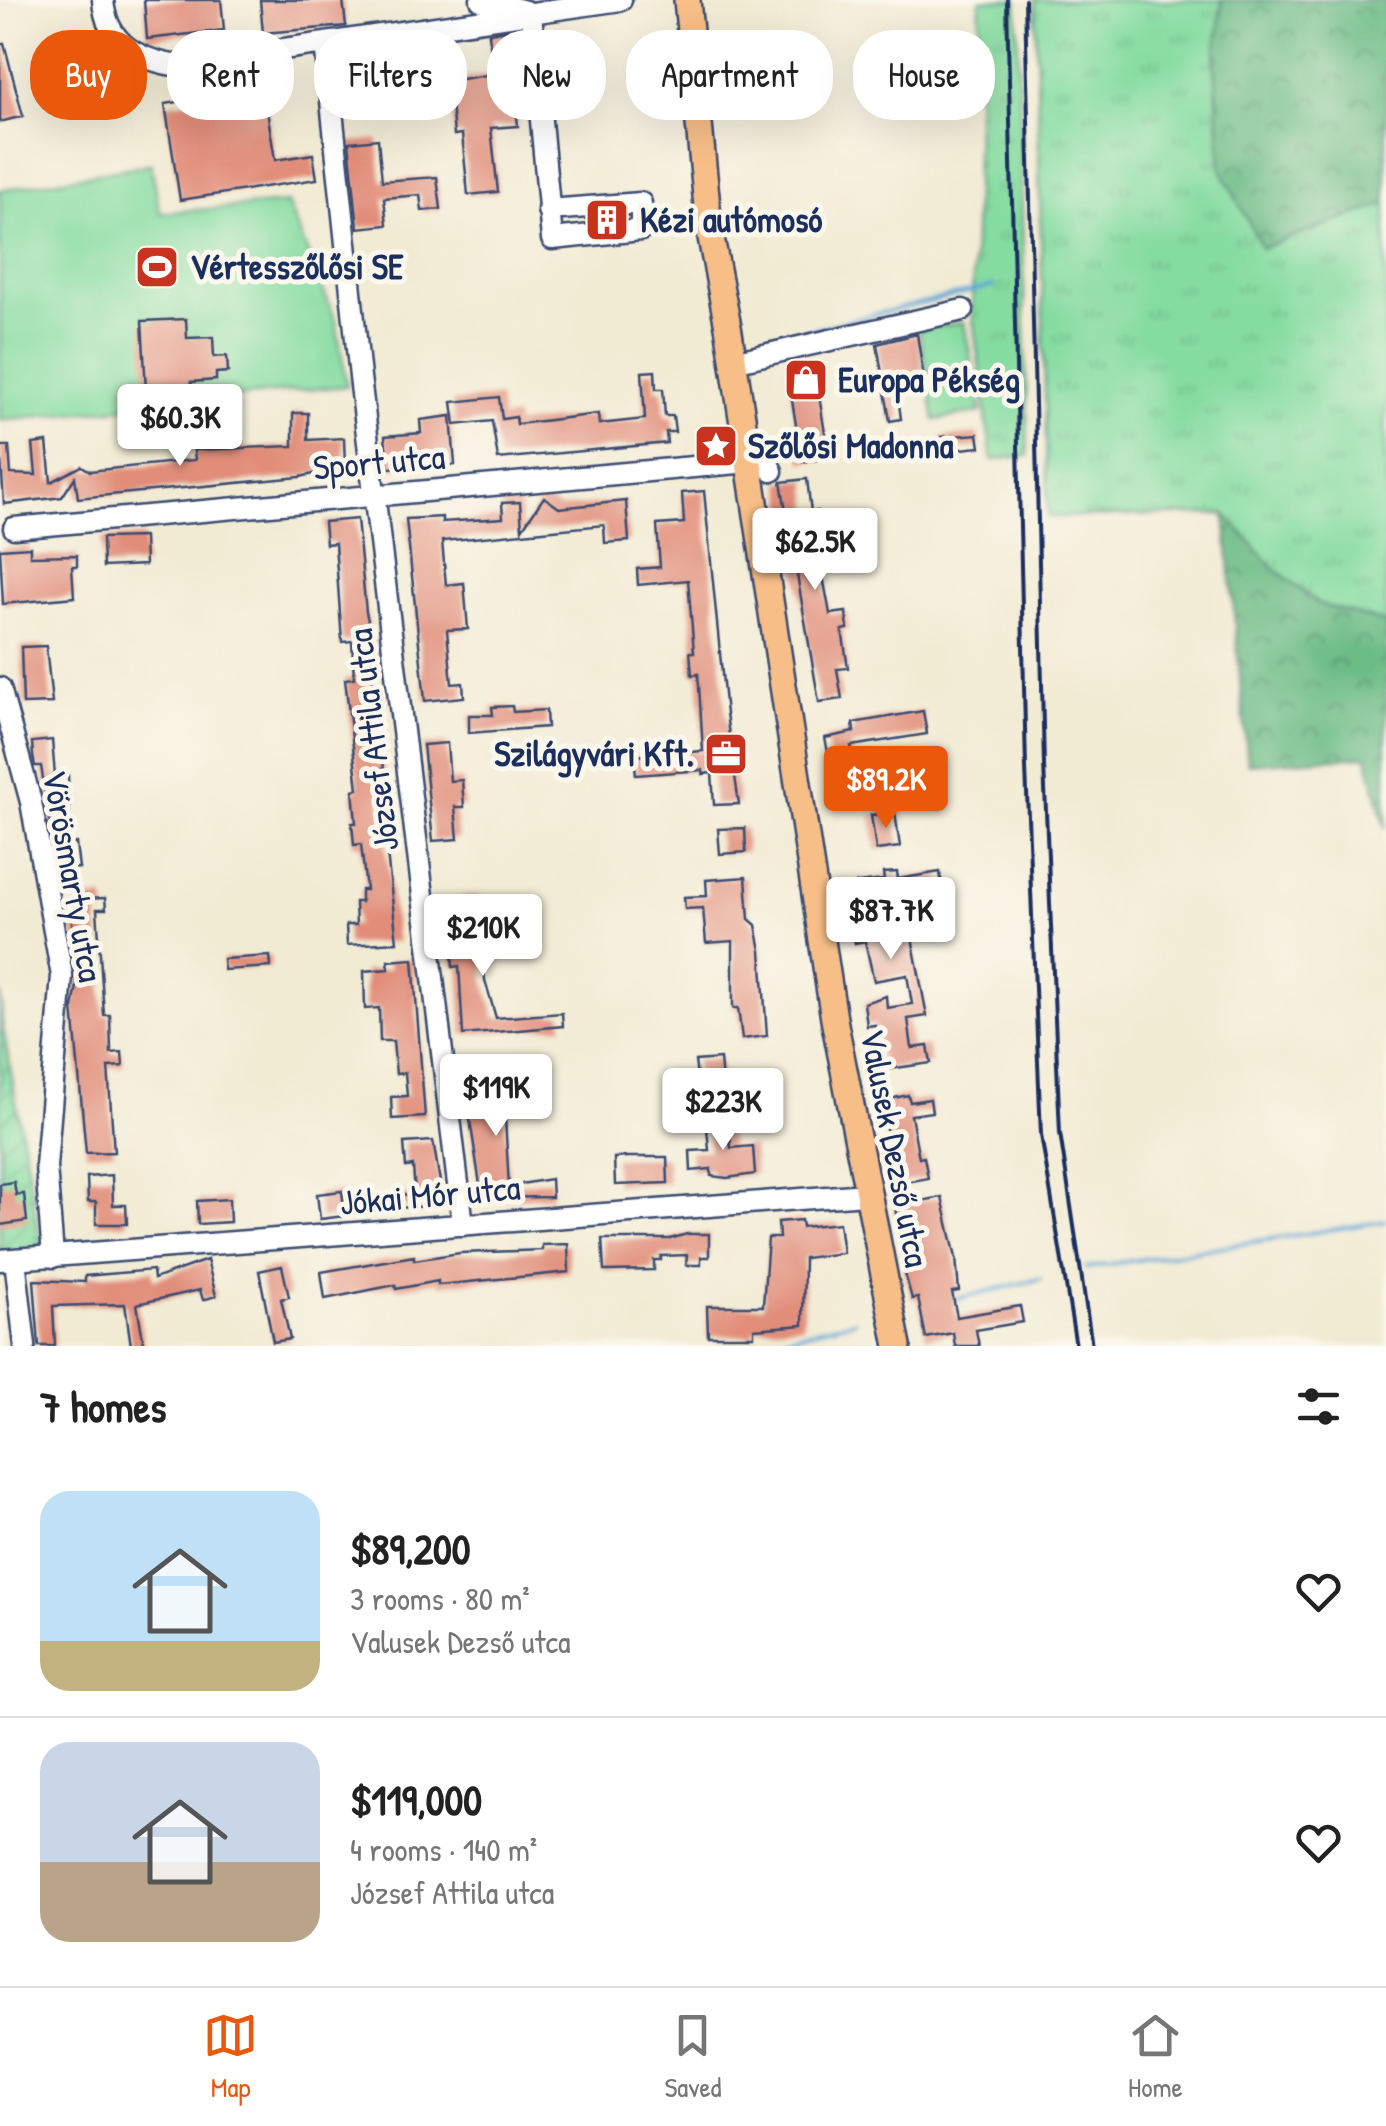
<!DOCTYPE html>
<meta charset="utf-8">
<style>
body{margin:0;font-family:"Patrick Hand",sans-serif;background:#f6f6f6;color:#222;height:100vh;display:flex;flex-direction:column;font-size:38px;white-space:nowrap}
*{box-sizing:border-box;margin:0}
p{font-size:32px;color:#767676}
.icon{flex:none;width:55px;height:55px;fill:none;stroke:currentColor;stroke-width:2;stroke-linecap:round;stroke-linejoin:round}
.map{position:relative;height:1346px;overflow:hidden}
.side{display:flex;flex-direction:column;background:#fff;flex:1}
.side>*{flex:none}
.banner{position:absolute;left:30px;top:30px;width:1328px;height:90px;display:flex;gap:20px}
.price{position:absolute;translate:-50% -85px;padding:0 22px;border-radius:10px;background:#fff;color:#222;font-size:32px;line-height:65px;filter:drop-shadow(0 2px 5px #0008)}
.price::after{content:'';position:absolute;left:50%;top:60px;width:30px;height:22px;margin-left:-15px;background:inherit;clip-path:polygon(0 0,100% 0,50% 100%)}
.price.current{background:#ea580c;color:#fff}
ul{padding:0;list-style:none}
li{display:flex;align-items:center;gap:30px;height:250px;padding:0 40px}
li+li{border-top:2px solid #e0e0e0}
li span{display:grid;place-items:center;flex:none;width:280px;height:200px;border-radius:30px;color:#555}
li>.icon{margin-inline-start:auto}
span .icon{width:120px;height:120px;fill:#fffc;stroke-width:1}
li b{font-size:42px}
h2{display:flex;justify-content:space-between;align-items:center;height:120px;padding:0 40px;font-size:42px}
.chip{padding:0 35px;border-radius:40px;background:#fff;box-shadow:0 10px 40px #0002;font-size:35px;line-height:90px}
.chip.current{background:#ea580c;color:#fff}
.tab-bar{display:flex;justify-content:space-around;align-items:center;height:140px;border-top:2px solid #e0e0e0;background:#fff;font-size:28px;color:#767676}
.tab-bar a{display:grid;justify-items:center;gap:5px}
.tab-bar .current{color:#ea580c}
.map>svg:first-child{display:block}
.grass{fill:url(#grass-tufts);stroke:#50867f;stroke-width:2.5}
.forest{fill:url(#forest-crowns);stroke:#447672;stroke-width:2.5}
.garden{fill:url(#garden-furrows);stroke:#50867f;stroke-width:2.5}
.pitch{fill:#85dca0;stroke:#50867f;stroke-width:2.5}
.lines{fill:none;stroke-linecap:round;stroke-linejoin:round}
.stream{stroke:#60a7d6;stroke-width:4}
.building{fill:#e18d79}
.minor-casing{stroke:#3b4b70;stroke-width:25}
.major-casing{stroke:#3b4b70;stroke-width:30}
.minor{stroke:#fff;stroke-width:20}
.major{stroke:#f7be88;stroke-width:25}
.rail{stroke:#1b2f5e;stroke-width:4}
.labels{text-anchor:middle;stroke-width:10;stroke-linejoin:round;paint-order:stroke}
.poi-label{font-size:35px;font-weight:bold;fill:#1b2f5e;stroke:#fbf7ec;text-anchor:start}
.street-label{font-size:35px;fill:#1b2f5e;stroke:#fbf7ec}
</style>
<div class="map">
<svg width="1386" height="1346" viewBox="0 0 1386 1346">
<defs>
<pattern id="grass-tufts" width="24" height="20" patternUnits="userSpaceOnUse" patternTransform="scale(2.5)"><rect width="24" height="20" fill="#85dca0"/><path d="M3 7l-1-3M5 7V3M7 7l1-3M15 17l-1-3M17 17v-4M19 17l1-3" fill="none" stroke="#72bd8c"/></pattern>
<pattern id="forest-crowns" width="20" height="18" patternUnits="userSpaceOnUse" patternTransform="scale(2.5)"><rect width="20" height="18" fill="#6cbc86"/><path d="M2 6a3 3 0 1 1 6 0M12 15a3 3 0 1 1 6 0" fill="none" stroke="#589971"/></pattern>
<pattern id="garden-furrows" width="10" height="10" patternUnits="userSpaceOnUse" patternTransform="scale(2.5)"><rect width="10" height="10" fill="#85dca0"/><path d="M-1 1l2-2M0 10L10 0M9 11l2-2" fill="none" stroke="#72bd8c"/></pattern>
</defs>
<rect width="100%" height="100%" fill="#fbf7ec"/>
<filter id="ink" filterUnits="userSpaceOnUse"><feTurbulence type="fractalNoise" baseFrequency=".01" numOctaves="2"/><feDisplacementMap in="SourceGraphic" scale="20" xChannelSelector="R" yChannelSelector="G"/><feConvolveMatrix kernelMatrix="1 2 1 2 8 2 1 2 1" color-interpolation-filters="sRGB"/></filter>
<filter id="wash" filterUnits="userSpaceOnUse"><feTurbulence type="fractalNoise" baseFrequency=".0048" numOctaves="4" result="noise"/><feDisplacementMap in="SourceGraphic" scale="40" xChannelSelector="R" yChannelSelector="G"/><feGaussianBlur stdDeviation="2.25" result="paint"/><feColorMatrix in="noise" values="0 0 0 0 0 0 0 0 0 0 0 0 0 0 0 0 0 1.4 0 .05"/><feComposite in="paint" operator="in"/></filter>
<g filter="url(#wash)">
<rect width="100%" height="100%" fill="#f2ebd4"/>
<path class="grass" d="M980,0h37l11,456 -36,4 -20,-148z
M1035,0h187l-7,63 47,185 124,-44v419l-68,-19 -45,-37 -48,-53 -177,3z"/>
<path class="forest" d="M1222,0h164v204l-124,44 -41,-79 -6,-106z
M1225,514l48,53 45,37 68,19v206l-19,-73 -119,8z"/>
<path class="garden" d="M0,990l2,32 40,228 -42,3z"/>
<path class="pitch" d="M151,164l9,49 127,-10 49,118 11,65 -347,34v-230z
M964,322l17,90 -46,8 -16,-90z"/>
<g class="lines">
<path class="stream" d="M760,342l234,-56
M1086,1268l300,-47
M951,1300l89,-21
M747,1346l107,-25"/>
</g>
<g id="blocks">
<path class="building" d="M144,0h77l3,30 -77,9z
M260,0h83l3,26 -83,7z
M508,30l10,96 -27,2 7,64 -30,3 -6,-61 -8,1 -5,-54 44,-7 -4,-41z
M4,43l19,73 -23,6v-78z
M262,79l13,81 38,-6 4,25 -137,21 -15,-96 78,-12 -1,-10z
M378,139l4,42 55,-4 4,32 -19,2 -2,-16 -36,3 3,27 -29,3 -9,-86z
M186,319l1,19 26,-1 1,20 13,-1 1,16 -12,1v7l-25,2 1,6 -46,2 -4,-69z
M917,334l8,51 -28,4 4,30 -11,2 -13,-77z
M814,365l15,93 -27,4 -15,-93z
M655,371l1,18h7l2,27h8l2,16h-9l1,11 -169,16 -6,-38 -37,4 -3,-23 47,-5 3,22 14,-2 1,7 81,-10 1,10 46,-5 -3,-47z
M293,413h15v27l36,-2 1,29 -45,10 -222,21 -3,-21 -13,20 -58,7 -4,-58h9l2,28 25,1 -3,-31 14,-2 4,40 31,-16 8,5 105,-11 -1,-10 99,-4z
M451,416l4,49 -67,3 -3,-32 36,-3 -1,-13z
M978,434l2,13 -38,4 -1,-14z
M807,479l4,33 7,-1 3,21 -6,1 15,81 16,-2 2,17 -6,1 6,38 -11,1 5,30 -23,3 -38,-220z
M704,491l22,223 13,90 -25,1 -2,-32 -9,1v-4l-67,5 -2,-19 69,-5 -4,-65 -1,-12 -6,1 -2,-23h4l-6,-72 -50,5 -1,-16 23,-2 -3,-42 27,-2 -2,-30z
M544,497l15,11 67,-7 3,40 -24,2 -1,-18 -162,16 4,44 18,-2 4,46 -21,1 5,54 11,-1 1,14 -39,4 -19,-182 36,-2v5l61,-4 -1,-15 18,-1 2,27z
M357,519l9,93 9,38 1,20h-4l6,86h6l-2,53 15,133 -50,3 -1,-20h10l-1,-23h6v-12h5l-5,-46 -7,1 -2,-22h4l-3,-33 5,-1 -13,-110 9,-1 -2,-37 -10,1 -7,-99 -9,1 -2,-22z
M144,537l1,28 -42,2 -1,-29z
M30,547v9l47,-1v11h-5l2,31 -71,7 -3,-55z
M46,646l6,57 -29,1 -2,-57z
M512,706l1,6 33,-2 1,17 -78,6v-18h24l-1,-8z
M923,711l4,23 -76,12 6,42 -21,3 -11,-53 29,-6 -1,-9z
M52,740l3,36 13,-1 3,69 5,-1 3,25 -22,2 -16,-104h-6l-2,-10 -1,-14z
M447,743l3,38 12,-1 2,27h-9l3,32 -25,2 -10,-96z
M895,812l5,35 -24,3 -5,-35z
M745,828l1,24 -26,2 -2,-25z
M897,872l1,7 42,-7 2,13 -39,6 24,125 -19,3 4,29 16,-2 3,17 -49,7 -7,-45 -8,1 -3,-23 22,-7 1,12 25,-4 -5,-29 -33,6 -9,-40 -10,2 -7,-50 10,-1 -1,-9 27,-3 -1,-7z
M746,877l3,42 7,6 5,26 6,85 -25,3 -4,-31h-5v-67l-27,2 -3,-35 -18,1 -1,-12 23,-1 -1,-16z
M479,896l6,84 11,38 66,-5 1,13 -100,9 -4,-69 -6,1 -2,-29 5,-1 -2,-33 9,-1 -1,-6z
M105,898l1,11h-9l7,106h6l1,38 11,-1 1,14 -15,1 6,85 -28,1 -13,-145 5,-28 -7,-68 12,-1 -1,-12z
M270,956l1,11 -47,3 -1,-11z
M413,959l12,158 -33,2 -1,-22 16,-1 -2,-23 -9,1 -3,-33h-13l-1,-33 -14,1 -1,-38 25,-2 -1,-8z
M720,1059l3,33 -24,2 -4,-33z
M515,1077l1,23 -12,1 5,85 42,-7 1,18 -70,1 -18,-118z
M908,1095l2,7 20,-3 2,13 -21,3 8,43 5,-1 4,21 -32,6 -15,-83z
M728,1115l3,33 22,-2 2,28 -28,4 -16,-2v-7l-20,2 -1,-20 19,-1 -3,-34z
M433,1141l11,64 -46,3 -1,-13 18,-1 -2,-28 -7,1 -2,-24z
M628,1157h39l1,26 -53,2 -1,-27z
M112,1175l1,30h13l1,19h-31v-22h-8l-1,-25z
M14,1182l2,13 8,-1 3,27 -27,4v-41z
M342,1191l3,25 -25,3 -3,-25z
M942,1197l14,61 3,33 -7,1 5,25 63,-11 3,16 -47,8 3,16h-24l-2,-13 -27,5 -8,-40 -6,1 -9,-33 -8,-60z
M229,1199l1,23 -32,2 -1,-23z
M801,1220l1,7 37,-4 4,30 -39,5 -1,67 -49,4v7h-46l-1,-30h56l5,-68h11l-1,-16z
M687,1234h22v23h-8v8h-15l1,-10 -26,1v4h-7v10l-50,1 -2,-32h68z
M568,1244l1,28 -131,13v-4l-42,8 -1,-4 -70,14 -4,-27 93,-16v4l46,-7 82,-3v-5z
M207,1260l9,36 -13,4 -3,-10 -63,14 7,42h-13l-6,-42 -72,2 2,40h-16l-5,-66 51,2v-6l68,-6 1,9z
M282,1266l7,31 -8,2 9,40 -17,3 -14,-71z"/>
</g>
</g>
<g filter="url(#ink)">
<use href="#blocks" fill-opacity="0" stroke="#3b4b70" stroke-width="2.5"/>
<g class="lines">
<defs>
<path id="minor" d="M103,0c3,41 31,58 70,65l448,-65
M481,0l44,11
M531,13l21,226 89,-9v-27l-93,7
M325,44l35,333 103,848
M733,362l230,-52
M758,447l14,24
M14,528l735,-66
M0,688l31,114 31,174 -16,190 7,91
M15,1259l10,87
M0,1260l866,-66"/>
<path id="major" d="M687,0l22,227 20,105 105,687 64,327"/>
</defs>
<use href="#minor" class="minor-casing"/>
<use href="#major" class="major-casing"/>
<use href="#minor" class="minor"/>
<use href="#major" class="major"/>
<path class="rail" d="M1007,0l19,768 15,367 35,211
M1025,0l19,765 16,368 32,213"/>
</g>
</g>
<defs>
<symbol id="building-square" viewBox="-11 -11 22 22"><rect x="-9" y="-9" width="18" height="18" rx="4" fill="#c8321e" stroke="#fbf7ec"/><path d="M-4-6H4V6H1V3H-1V6H-4ZM-2.5-4.3h1.7v1.8h-1.7ZM.8-4.3h1.7v1.8H.8ZM-2.5-1h1.7V.8h-1.7ZM.8-1h1.7V.8H.8Z" fill="#fff"/></symbol>
<symbol id="stadium-square" viewBox="-11 -11 22 22"><rect x="-9" y="-9" width="18" height="18" rx="4" fill="#c8321e" stroke="#fbf7ec"/><path d="M0-5a6.5 5 0 1 0 0 10a6.5 5 0 1 0 0-10ZM-3.5-1.8h7v3.6h-7Z" fill="#fff"/></symbol>
<symbol id="shop-square" viewBox="-11 -11 22 22"><rect x="-9" y="-9" width="18" height="18" rx="4" fill="#c8321e" stroke="#fbf7ec"/><path d="M-5-2.5h2.3a2.7 3.5 0 0 1 5.4 0H5L5.5 6h-11ZM-1.5-2.5h3a1.5 2.3 0 0 0-3 0Z" fill="#fff"/></symbol>
<symbol id="sight-square" viewBox="-11 -11 22 22"><rect x="-9" y="-9" width="18" height="18" rx="4" fill="#c8321e" stroke="#fbf7ec"/><path d="M0-6L1.8-2.2L6-1.7L2.9 1.2L3.7 5.4L0 3.3L-3.7 5.4L-2.9 1.2L-6-1.7L-1.8-2.2Z" fill="#fff"/></symbol>
<symbol id="office-square" viewBox="-11 -11 22 22"><rect x="-9" y="-9" width="18" height="18" rx="4" fill="#c8321e" stroke="#fbf7ec"/><path d="M-6-3h4V-5.5h4V-3h4V5H-6ZM-1-4.5V-3h2v-1.5ZM-6 0V1H6V0Z" fill="#fff"/></symbol>
</defs>
<g fill-rule="evenodd">
<use href="#building-square" x="582" y="195" width="50" height="50"/>
<use href="#stadium-square" x="132" y="242" width="50" height="50"/>
<use href="#shop-square" x="781" y="355" width="50" height="50"/>
<use href="#sight-square" x="691" y="421" width="50" height="50"/>
<use href="#office-square" x="701" y="729" width="50" height="50"/>
</g>
<g class="labels">
<g class="poi-label">
<text x="640" y="232">Kézi autómosó</text>
<text x="190" y="279">Vértesszőlősi SE</text>
<text x="838" y="392">Europa Pékség</text>
<text x="748" y="458">Szőlősi Madonna</text>
<text x="694" y="766" text-anchor="end">Szilágyvári Kft.</text>
</g>
<g class="street-label">
<text transform="translate(379 462) rotate(-5)" y="12">Sport utca</text>
<text transform="translate(373 740) rotate(-97)" y="12">József Attila utca</text>
<text transform="translate(73 876) rotate(80)" y="12">Vörösmarty utca</text>
<text transform="translate(895 1148) rotate(79)" y="12">Valusek Dezső utca</text>
<text transform="translate(430 1195) rotate(-5)" y="12">Jókai Mór utca</text>
</g>
</g>
</svg>
<b class="price" style="left:180px;top:469px">$60.3K</b>
<b class="price" style="left:815px;top:593px">$62.5K</b>
<b class="price current" style="left:886px;top:831px">$89.2K</b>
<b class="price" style="left:891px;top:962px">$87.7K</b>
<b class="price" style="left:483px;top:979px">$210K</b>
<b class="price" style="left:496px;top:1139px">$119K</b>
<b class="price" style="left:723px;top:1153px">$223K</b>
<div class="banner">
<a class="chip current">Buy</a>
<a class="chip">Rent</a>
<a class="chip">Filters</a>
<a class="chip">New</a>
<a class="chip">Apartment</a>
<a class="chip">House</a>
</div>
</div>
<section class="side">
<h2>7 homes<svg class="icon" aria-label="filters" viewBox="0 0 24 24"><path d="M4 7h16M4 17h16"/><circle cx="9" cy="7" r="2"/><circle cx="15" cy="17" r="2"/></svg></h2>
<ul>
<li><span style="background:linear-gradient(#bfe0f5 75%,#c2b280 0)"><svg class="icon" aria-label="home" viewBox="0 0 24 24"><path d="M3 11l9-7 9 7M6 9v11h12V9"/></svg></span><div><b>$89,200</b><p>3 rooms · 80 m²</p><p>Valusek Dezső utca</p></div><svg class="icon" aria-label="heart" viewBox="0 0 24 24"><path d="M12 20l-8-8c-3-5 5-10 8-4 3-6 11-1 8 4z"/></svg></li>
<li><span style="background:linear-gradient(#c9d6e8 60%,#b9a48a 0)"><svg class="icon" aria-label="home" viewBox="0 0 24 24"><path d="M3 11l9-7 9 7M6 9v11h12V9"/></svg></span><div><b>$119,000</b><p>4 rooms · 140 m²</p><p>József Attila utca</p></div><svg class="icon" aria-label="heart" viewBox="0 0 24 24"><path d="M12 20l-8-8c-3-5 5-10 8-4 3-6 11-1 8 4z"/></svg></li>
</ul>
</section>
<nav class="tab-bar">
<a class="current"><svg class="icon" aria-label="map" viewBox="0 0 24 24"><path d="M3 6l6-2 6 2 6-2v14l-6 2-6-2-6 2zM9 4v14M15 6v14"/></svg>Map</a>
<a><svg class="icon" aria-label="saved" viewBox="0 0 24 24"><path d="M7 4h10v16l-5-4-5 4z"/></svg>Saved</a>
<a><svg class="icon" aria-label="home" viewBox="0 0 24 24"><path d="M3 11l9-7 9 7M6 9v11h12V9"/></svg>Home</a>
</nav>
